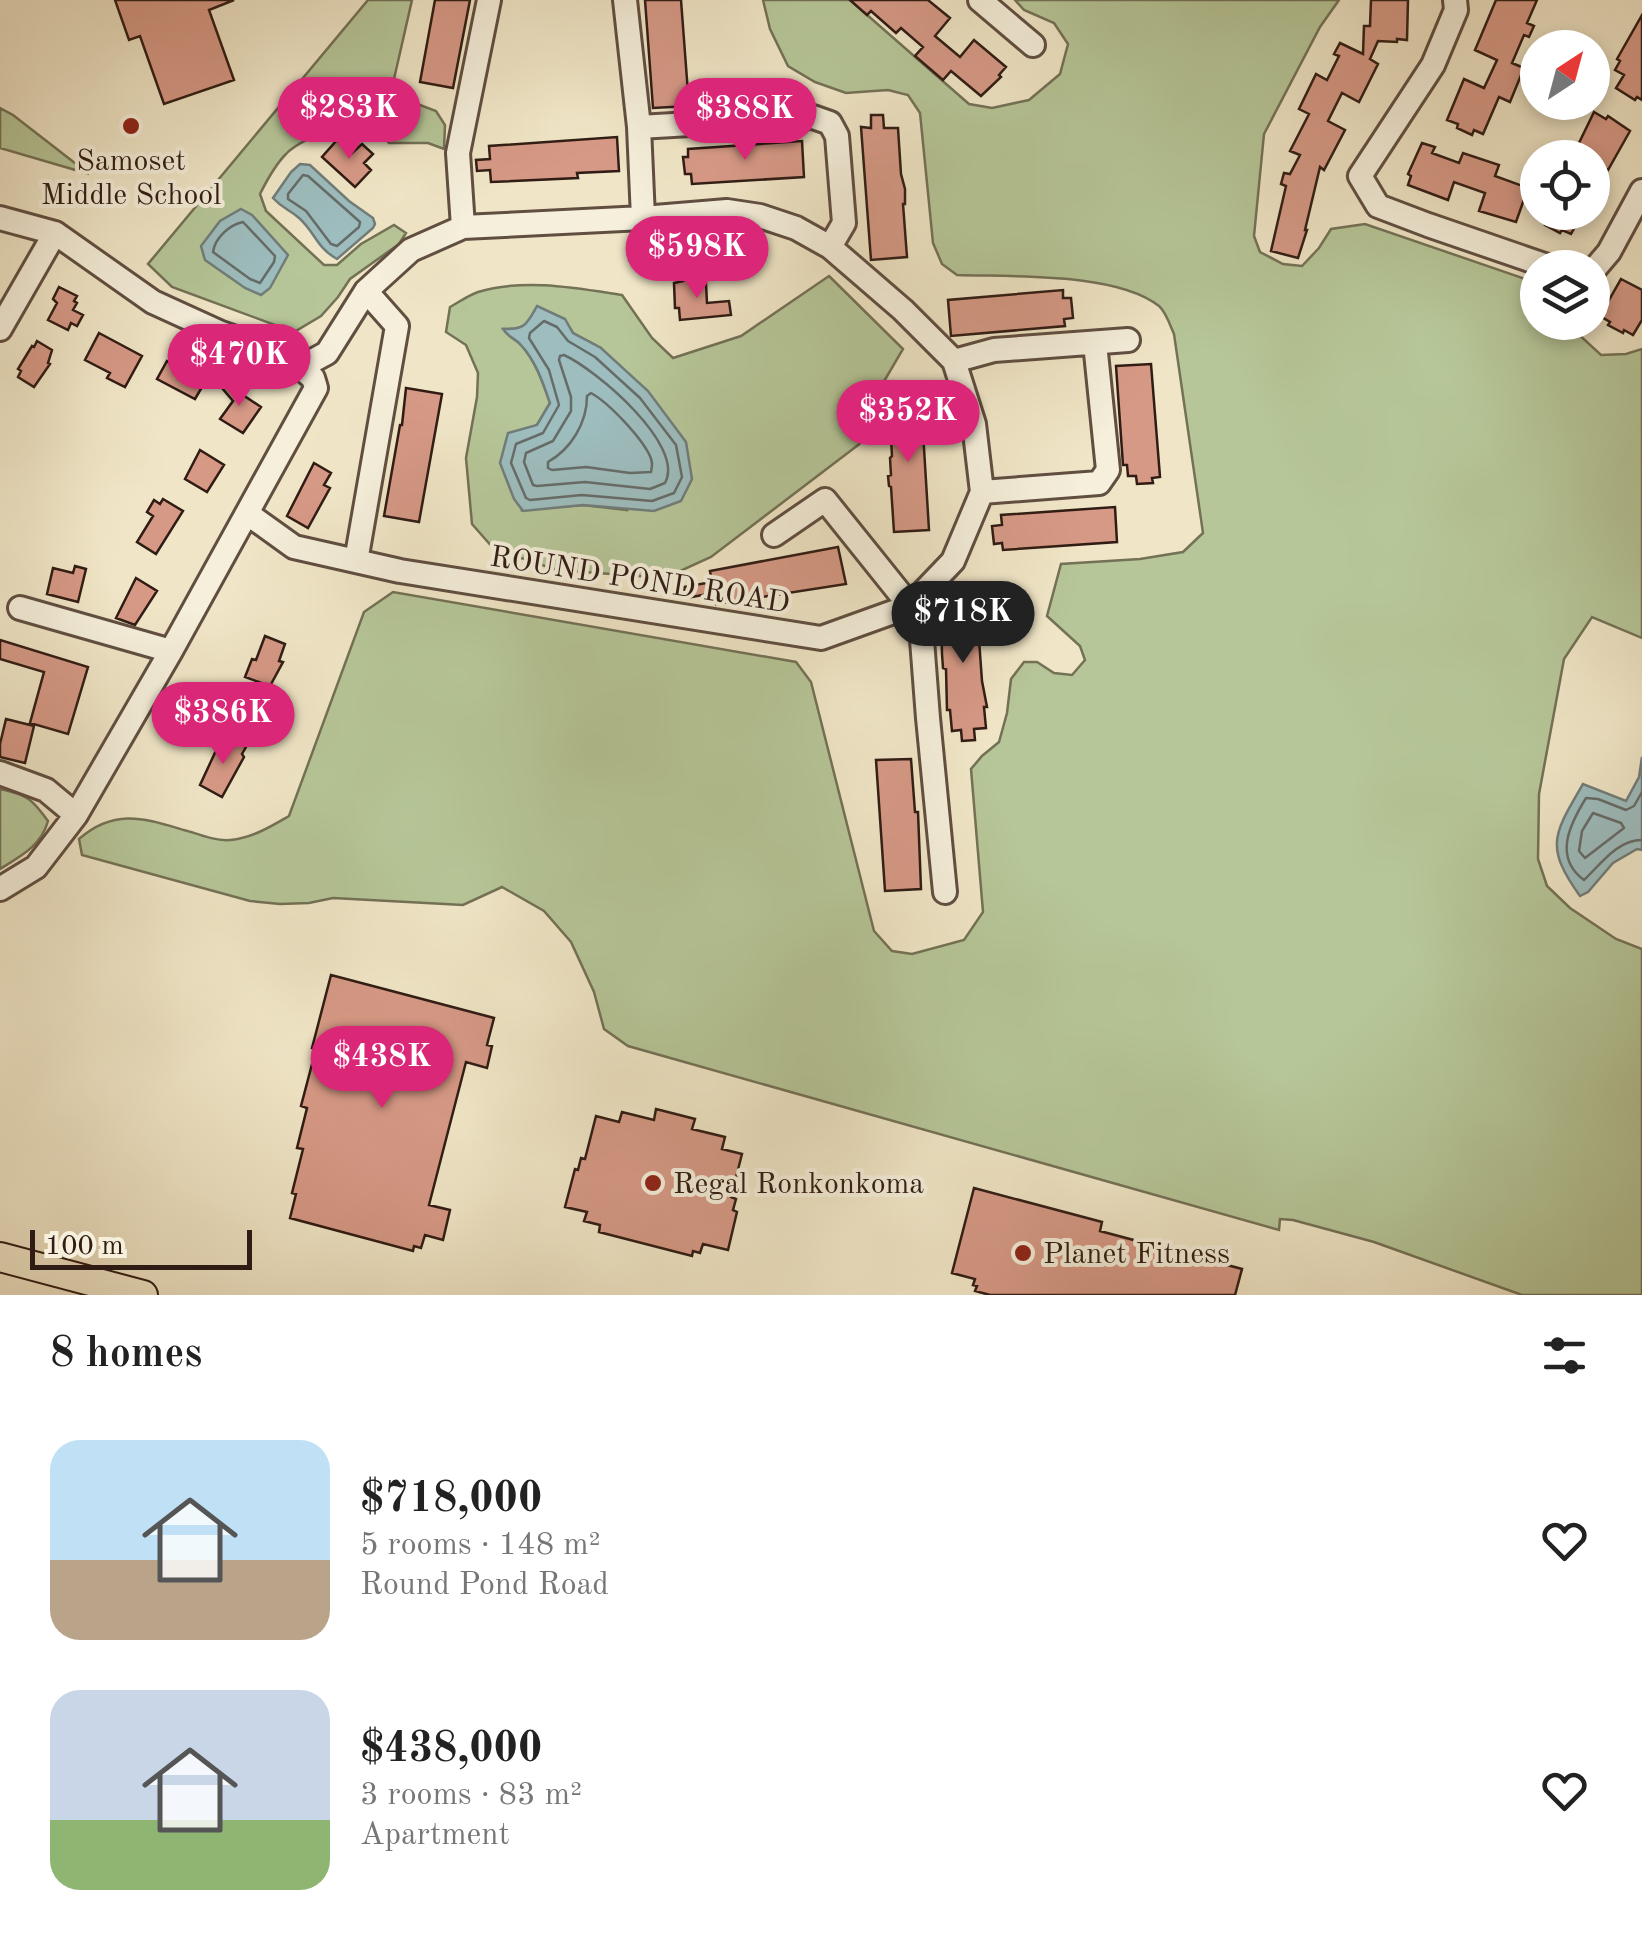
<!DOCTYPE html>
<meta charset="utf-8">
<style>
body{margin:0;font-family:"Old Standard TT",serif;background:#f6f6f6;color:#222;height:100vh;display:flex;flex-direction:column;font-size:38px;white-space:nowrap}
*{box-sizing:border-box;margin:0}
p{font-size:32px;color:#767676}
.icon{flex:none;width:55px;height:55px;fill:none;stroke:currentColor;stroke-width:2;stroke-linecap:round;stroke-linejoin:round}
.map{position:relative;height:1295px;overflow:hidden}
.panel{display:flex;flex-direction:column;background:#fff;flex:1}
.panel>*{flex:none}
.needle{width:65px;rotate:36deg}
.controls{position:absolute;left:1520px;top:30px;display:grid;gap:20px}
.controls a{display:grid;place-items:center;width:90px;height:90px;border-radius:50%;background:#fff;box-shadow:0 5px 15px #0003;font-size:50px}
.scale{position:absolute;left:30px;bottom:25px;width:222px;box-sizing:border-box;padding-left:10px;border:5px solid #301c14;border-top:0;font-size:28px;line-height:35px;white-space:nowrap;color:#301c14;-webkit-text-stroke:8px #f5efdb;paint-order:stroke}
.price{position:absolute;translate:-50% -85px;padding:0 22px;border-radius:35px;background:#db2777;color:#fff;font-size:32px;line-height:65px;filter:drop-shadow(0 2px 5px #0008)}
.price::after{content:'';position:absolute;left:50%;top:60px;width:30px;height:22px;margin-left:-15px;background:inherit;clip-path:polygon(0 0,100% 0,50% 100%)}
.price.selected{background:#222;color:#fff}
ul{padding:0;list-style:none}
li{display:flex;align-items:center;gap:30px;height:250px;padding:0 50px}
li span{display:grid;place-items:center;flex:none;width:280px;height:200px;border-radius:30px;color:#555}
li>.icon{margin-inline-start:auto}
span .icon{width:120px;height:120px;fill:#fffc;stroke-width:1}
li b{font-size:42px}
h2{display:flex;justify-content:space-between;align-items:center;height:120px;padding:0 50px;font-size:42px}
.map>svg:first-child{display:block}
.green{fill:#b6c698;stroke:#737156;stroke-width:2.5;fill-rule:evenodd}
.water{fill:#9dbdbe;stroke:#717d7a;stroke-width:2.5}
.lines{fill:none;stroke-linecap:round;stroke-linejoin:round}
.shore{stroke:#666c69;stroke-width:2.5}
.building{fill:#d69986;stroke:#301c14;stroke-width:2.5}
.minor-casing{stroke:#604e41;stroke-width:28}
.major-casing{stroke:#301c14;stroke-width:32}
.minor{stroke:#f5efdb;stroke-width:22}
.major{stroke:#f0e6c7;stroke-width:28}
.poi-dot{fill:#8f2418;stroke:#f5efdb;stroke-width:4}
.labels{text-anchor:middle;stroke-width:8;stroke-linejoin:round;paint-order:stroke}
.poi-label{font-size:30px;fill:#301c14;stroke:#f5efdb;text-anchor:start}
.street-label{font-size:30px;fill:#301c14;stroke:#f5efdb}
</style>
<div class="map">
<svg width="1642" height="1295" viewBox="0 0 1642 1295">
<rect width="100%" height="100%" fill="#f0e6c7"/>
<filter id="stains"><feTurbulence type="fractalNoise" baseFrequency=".002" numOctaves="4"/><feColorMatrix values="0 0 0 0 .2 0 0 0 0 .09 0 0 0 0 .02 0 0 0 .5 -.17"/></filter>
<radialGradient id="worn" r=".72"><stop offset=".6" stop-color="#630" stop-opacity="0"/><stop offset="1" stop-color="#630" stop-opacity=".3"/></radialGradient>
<path class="green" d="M368,0h44l-18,79 2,17 40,15 9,14 -1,24 -16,-6h-39c-25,-28 -46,-24 -77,-6 -9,5 -19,9 -26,17 -11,11 -19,26 -26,40l6,17 58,54h13l24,-21 33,-19 12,8 -7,11 -49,35 -12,18 -17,19 -27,16 -122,-45 -24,-23z
M763,0h87l119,104 23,4 37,-8 31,-26 8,-30 -14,-21 -30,-13 -9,-10h324l-19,27 -56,107 -10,102 6,16 23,12 19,2 17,-18 12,-19 34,-5 172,59 1,39 32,1 6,9 25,23 25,-1 16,-5v289l-50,-21 -28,42 -25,135 -1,65 9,27 23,22 46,31 26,10v346h-120l-148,-53 -81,-22 -13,-1 -1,11 -651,-184 -24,-17 -10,-37 -23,-50 -27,-31 -42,-24 -39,18 -130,-7 -24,5 -29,1 -30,-3 -168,-46 -3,-16c38,-33 69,-19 112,-7 12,4 26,9 39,8 22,-2 40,-13 59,-24l75,-204 29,-20 403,70 15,20 63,249 18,20 20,3 52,-14 19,-28 -12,-143 11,-13 17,-14 8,-29 4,-34 13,-17h13l17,11 18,2 13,-15 -5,-14 -33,-30 14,-52 79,-5 43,-7 20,-19 -29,-199c-4,-9 -8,-22 -15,-28 -43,-34 -147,-29 -202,-31l-15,-11 -9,-21 -13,-130 -12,-18 -20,-5 -42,3 -31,-11 -27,-16 -18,-37z
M0,108l13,7 76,59 -89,-26z
M829,276l74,73 -27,46 -10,44 -155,118 -46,21 -108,-8 -63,-21 -22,-25 -6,-66 11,-61 1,-24 -12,-28 -20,-13 4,-25c9,-5 19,-12 28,-15 46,-14 98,-4 144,3l30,43 21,20 68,-22zM537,307l27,12 9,14 28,15 26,162 -44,-5 -61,5 15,-85 13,-22c-7,-20 -14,-41 -29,-58 -6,-7 -12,-6 -17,-16 21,1 24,-5 33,-22z
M0,789c28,6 32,10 48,32 -7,25 -27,35 -48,48z"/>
<path class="water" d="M300,164l10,1 39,36 24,17 2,6 -2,4 -36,31c-21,-12 -22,-27 -38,-41 -10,-9 -16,-9 -26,-20l18,-26z
M241,209l11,6 36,40 -18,33 -9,7 -16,-7 -40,-28 -4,-14 19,-25z
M537,306l28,13 8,14 28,15 47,43 38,51 6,37 -11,22 -27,10 -71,-6 -60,6 -9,-12 -14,-36 8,-30 29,-8 13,-22c-7,-20 -14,-42 -29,-58 -6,-7 -13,-8 -18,-16 22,1 24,-5 34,-23z
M1642,757v93l-5,-1 -24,14 -25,29 -8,4c-36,-50 -26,-62 3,-112l43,17 13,-24z"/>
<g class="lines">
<path class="shore" d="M303,175l5,1 52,46 -1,5 -22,19 -6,-2 -25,-33 -18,-12v-5z
M243,222l32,34 -1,6 -14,21 -10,-4 -37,-27c2,-14 16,-27 30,-30z
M544,321l13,6 11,14 27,16 45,41 36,47 6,32 -8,16 -22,8 -70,-6 -52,5 -4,-2 -15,-35 5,-19 27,-11 16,-28 -10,-35 -20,-32 1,-5z
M564,355c31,14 122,90 101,128l-15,6 -65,-7 -48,4 -4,-1 -9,-23 2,-9 27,-12 18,-30v-14l-12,-37 1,-4z
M591,393c18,10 50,44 59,63 3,7 2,10 1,16l-21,1 -44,-6 -34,3 -4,-2v-6c23,-13 39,-39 39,-66z
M1642,792l-8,14 -8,4 -28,-11 -12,-1c-16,26 -33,59 -2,82 17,-16 33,-40 58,-40
M1593,813l28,10 3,5 -39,30 -6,-7 3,-20z"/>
</g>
<path class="building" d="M115,0h119l-25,10 25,70 -70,24 -24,-68 -11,4z
M435,0h35l-17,88 -33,-6z
M645,0h36l8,106 -36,2z
M850,0h78l22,18 -15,18 25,21 14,-17 32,27 -7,8 2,2 -20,19 -30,-25 -8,9 -28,-24 8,-9 -22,-19 -5,5 -25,-22 -4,4z
M1371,0h37l-1,40 -10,-1v3l-19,-1 -8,18 8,5 -19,38 -17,-9 -14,28 17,9 -21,40 -4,-3 -15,63h2l-9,28 -27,-7 15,-65 -5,-2 3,-11 6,1 10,-19 -10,-4 19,-37 -10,-5 17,-35 11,6 12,-24 -5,-2 6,-11 23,11 1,-28h6z
M1496,0h41l-10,23 7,3 -5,11 -5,-2 -12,28 12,5 -14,34 -11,-5 -16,37 -9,-4 -2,5 -15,-7 1,-4 -11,-4 17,-41 20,9 13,-28 -22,-10z
M1642,15v85l-5,-3 -2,3 -19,-12 8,-13 -9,-5 5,-9 -3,-2z
M1594,112l12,7 2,-3 22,15 -22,39 -16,-9v-3h-33l9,-16 9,5z
M871,115h12l1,13h14l3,46 4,15v15h-2l4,53 -36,3 -10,-133 10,1z
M617,137l2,34 -42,2 1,5 -87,4 -1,-12 -13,1 -1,-11 14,-1 -1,-13z
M337,140l15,13 10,-9 11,10 -9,9 7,7 -16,17 -33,-30z
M802,141l2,36 -112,7 -1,-10h-6l-2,-17h5v-8z
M1422,143l13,4 -3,6 27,10 4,-10 36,12 -4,11 33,12 -12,34 -37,-11 6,-18 -31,-11 -6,18 -40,-15 3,-9 -3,-2z
M1532,212h51l-12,22 -9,-4 -2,3 -15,-8 2,-4z
M696,277v4l4,-1 1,4h5l1,19 22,-2 2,14 -51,5 -1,-12h-4l-1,-25 9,-2 -1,-3z
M1621,279l21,11v30l-9,15 -9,-5 -1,3 -15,-8 2,-3 -10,-6z
M59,287l18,9 -3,5 3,2 -4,7 10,5 -6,11 -6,-3 -3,7 -20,-10 9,-17 -4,-4z
M1063,290v8h8l2,20 -9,1 1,7 -114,10 -3,-36z
M99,333l43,23 -17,31 -18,-9 3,-5 -25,-13z
M37,341l15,9 -4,13 2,1 -16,23 -16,-10 3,-6 -3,-2 14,-23 2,1z
M167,361l38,21 -10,17 -38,-20z
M1151,364l9,113 -8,1 1,5 -16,1 -1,-8h-8l-1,-11h-4l-7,-99z
M219,379l42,28 -18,26 -23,-14 13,-18 -17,-20z
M406,388l36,6 -23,128 -35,-6 16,-91h2z
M910,389l1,13 13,-1 2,31h-3l6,98 -35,2 -3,-45 -2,-1 -1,-10 3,-1 -1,-17 2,-2 -3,-52 9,-1 -1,-13z
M200,450l24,15 -17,27 -22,-13z
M314,463l17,10 -7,12 6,3 -22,40 -21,-12z
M163,499l20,12 -27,43 -19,-12 16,-26 -6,-4 7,-12 6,4z
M1115,507l2,35 -114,8 -1,-7 -8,1 -2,-18 10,-1 -1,-10z
M838,547l8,37 -130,20 -2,-11 -28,5 -2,-11 28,-5 -2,-11z
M75,566l11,3 -8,33 -31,-8 6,-26 20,5z
M136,578l21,13 -22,34 -19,-7z
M976,598l6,83 5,26h-3l2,21 -12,1 1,11 -13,1 -1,-11 -9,1 -2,-21h-3l-1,-41 -3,-1 -1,-14 -1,-53z
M265,636l20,8 -6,17 4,1 -13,24 -25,-9 7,-18 4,1z
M0,640l88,27 -20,67 -38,-11 14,-51 -44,-13z
M6,719l28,7 -9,37 -25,-6v-13z
M228,737l18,10 -4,7 2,3 -22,40 -22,-12 19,-41 3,2z
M911,759l4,53h3l3,77 -36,2 -9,-131z
M331,975l163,43 -7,27 5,1 -5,22 -21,-6 -37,143 21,5 -7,30 -18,-5 -4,13 -7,-2 -1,5 -123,-33 6,-24 -4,-1 11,-44 -6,-1 10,-40 -6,-2 15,-57 -4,-1z
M656,1109l39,10 -3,10 33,8 -3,12 20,5 -11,43 5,2 -3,11 4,2 -9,38 -25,-6 -3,9 -7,-2 -1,5 -93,-24 1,-7 -16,-4 3,-9 -22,-5 10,-38 3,1 3,-12 4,1 11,-43 23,6 3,-10 32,8z
M974,1188l128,34 -2,9 142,38 -7,26h-245l-15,-4 2,-5 -4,-1 2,-6 -23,-6z"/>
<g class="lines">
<defs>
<path id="minor" d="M625,0l14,127 4,91
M980,0l53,45
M1455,0l1,10 -23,55 -73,111 18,30 50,19 125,43
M639,127l174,-10 17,6 7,13 7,87 -14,24
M0,218l55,15 98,69 68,31 66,23 26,22 3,10 -145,263 -95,164 -40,52 -36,22
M463,227l-5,-74 31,-153
M1592,272l17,-20 33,-61
M0,329l55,-96
M954,361l40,-11 134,-10
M982,492l117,-9 9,-13 -13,-127
M248,514l46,33 106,24 421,67 89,-32 43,-45 29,-69 -8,-68 -20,-63 -51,-51 -73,-63 -34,-19 -36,-12 -33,-5 -84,7 -180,9 -52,23 -45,41 -39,62 -26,14
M774,535l51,-35 85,106 11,21 7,91 17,174
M356,561l41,-235 -31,-35
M20,608l151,43
M0,773l46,17 30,25"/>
<path id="major" d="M0,1257l143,38"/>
</defs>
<use href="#minor" class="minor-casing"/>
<use href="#major" class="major-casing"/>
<use href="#minor" class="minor"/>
<use href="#major" class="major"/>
</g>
<g class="poi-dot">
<circle cx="131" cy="126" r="10"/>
<circle cx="653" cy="1183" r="10"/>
<circle cx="1023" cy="1253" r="10"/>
</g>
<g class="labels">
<g class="poi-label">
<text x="131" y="170" text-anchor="middle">Samoset<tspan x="131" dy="34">Middle School</tspan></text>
<text x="673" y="1193">Regal Ronkonkoma</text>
<text x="1043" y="1263">Planet Fitness</text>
</g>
<g class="street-label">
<text transform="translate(640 579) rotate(9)" y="10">ROUND POND ROAD</text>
</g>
</g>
<rect width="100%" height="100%" filter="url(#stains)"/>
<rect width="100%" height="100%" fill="url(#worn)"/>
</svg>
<div class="controls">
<a><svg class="needle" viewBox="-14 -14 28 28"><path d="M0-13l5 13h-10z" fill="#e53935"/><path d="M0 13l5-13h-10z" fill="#767676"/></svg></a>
<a><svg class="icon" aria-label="locate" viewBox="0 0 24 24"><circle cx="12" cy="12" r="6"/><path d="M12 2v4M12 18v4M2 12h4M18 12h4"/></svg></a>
<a><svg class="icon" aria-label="layers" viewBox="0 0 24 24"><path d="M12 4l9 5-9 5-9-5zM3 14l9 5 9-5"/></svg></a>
</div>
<div class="scale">100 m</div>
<b class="price" style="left:349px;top:162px">$283K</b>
<b class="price" style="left:745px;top:163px">$388K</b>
<b class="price" style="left:697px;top:301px">$598K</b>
<b class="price" style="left:239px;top:409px">$470K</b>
<b class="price" style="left:908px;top:465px">$352K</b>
<b class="price selected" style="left:963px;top:666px">$718K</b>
<b class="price" style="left:223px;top:767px">$386K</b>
<b class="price" style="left:382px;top:1111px">$438K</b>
</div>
<section class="panel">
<h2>8 homes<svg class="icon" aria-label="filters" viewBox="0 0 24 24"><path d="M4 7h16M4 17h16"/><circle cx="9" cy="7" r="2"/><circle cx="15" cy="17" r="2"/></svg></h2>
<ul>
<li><span style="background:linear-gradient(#bfe0f5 60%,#b9a48a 0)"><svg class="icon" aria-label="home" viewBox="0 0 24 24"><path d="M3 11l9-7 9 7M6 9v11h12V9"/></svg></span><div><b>$718,000</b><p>5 rooms · 148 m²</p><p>Round Pond Road</p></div><svg class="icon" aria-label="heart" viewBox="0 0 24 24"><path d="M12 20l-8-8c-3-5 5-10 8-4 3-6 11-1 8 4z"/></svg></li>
<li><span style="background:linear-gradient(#c9d6e8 65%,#8fb573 0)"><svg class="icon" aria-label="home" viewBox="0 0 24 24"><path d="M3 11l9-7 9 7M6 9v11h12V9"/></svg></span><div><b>$438,000</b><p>3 rooms · 83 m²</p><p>Apartment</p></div><svg class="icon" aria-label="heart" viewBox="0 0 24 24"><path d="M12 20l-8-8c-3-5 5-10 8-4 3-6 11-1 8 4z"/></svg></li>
</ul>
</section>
